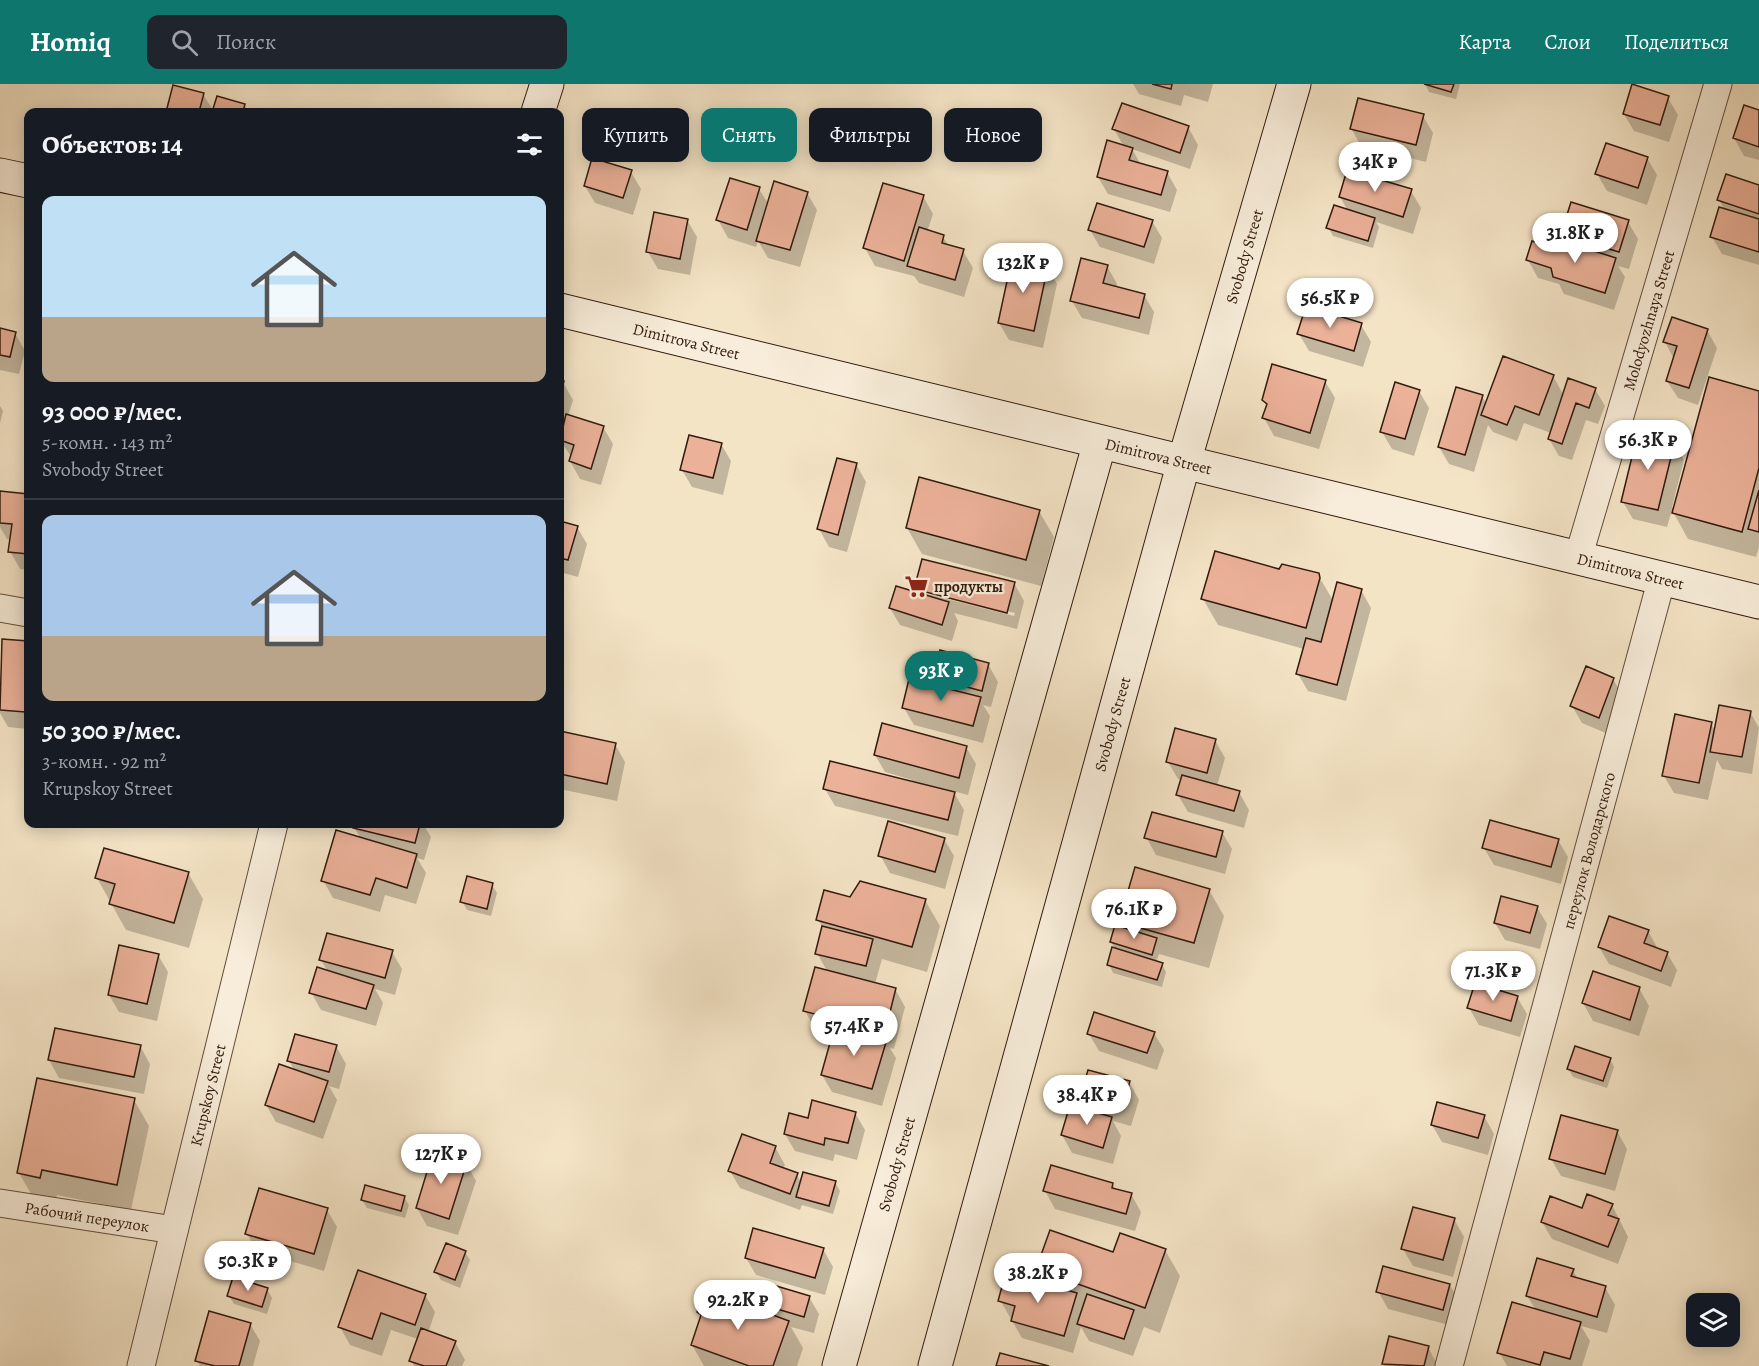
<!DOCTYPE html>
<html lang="ru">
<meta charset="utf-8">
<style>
body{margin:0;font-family:Alegreya,serif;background:#20242c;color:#f1f3f6;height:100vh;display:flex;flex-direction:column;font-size:22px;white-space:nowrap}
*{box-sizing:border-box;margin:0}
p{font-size:20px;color:#9ea1a6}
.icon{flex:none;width:33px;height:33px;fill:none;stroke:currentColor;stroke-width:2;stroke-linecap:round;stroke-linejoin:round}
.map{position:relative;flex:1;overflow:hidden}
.drawer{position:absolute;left:24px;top:24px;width:540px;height:720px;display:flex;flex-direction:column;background:#171b24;border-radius:12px;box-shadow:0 3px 15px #0003}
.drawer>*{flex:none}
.top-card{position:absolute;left:582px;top:24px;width:570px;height:54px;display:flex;gap:12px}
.tools{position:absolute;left:1686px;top:1209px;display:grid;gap:12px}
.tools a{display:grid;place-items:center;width:54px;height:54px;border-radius:12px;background:#171b24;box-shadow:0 3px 15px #0003;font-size:30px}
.price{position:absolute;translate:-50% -51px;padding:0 14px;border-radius:21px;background:#fff;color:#222;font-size:20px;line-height:39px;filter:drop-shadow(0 2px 3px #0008)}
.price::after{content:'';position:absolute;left:50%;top:36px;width:18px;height:14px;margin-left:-9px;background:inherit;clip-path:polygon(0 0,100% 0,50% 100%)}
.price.current{background:#0f766e;color:#fff}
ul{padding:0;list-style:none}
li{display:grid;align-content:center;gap:12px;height:318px;padding:0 18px}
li+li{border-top:2px solid #363941}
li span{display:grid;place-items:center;height:186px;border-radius:12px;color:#555}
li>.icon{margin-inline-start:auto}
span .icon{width:108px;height:108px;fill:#fffc;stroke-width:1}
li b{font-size:26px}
h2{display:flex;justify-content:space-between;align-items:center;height:72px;padding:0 18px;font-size:26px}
.chip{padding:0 21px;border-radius:12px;background:#171b24;box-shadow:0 3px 15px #0003;font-size:21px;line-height:54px}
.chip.current{background:#0f766e;color:#fff}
header{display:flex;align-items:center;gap:36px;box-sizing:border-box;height:84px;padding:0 30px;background:#0f766e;color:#fff}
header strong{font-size:28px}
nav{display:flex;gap:33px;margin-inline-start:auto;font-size:21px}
.search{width:420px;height:54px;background:#20242c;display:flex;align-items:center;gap:15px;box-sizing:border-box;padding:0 21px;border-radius:12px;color:#9ea1a6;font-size:22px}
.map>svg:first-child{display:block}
.shadow{fill:#0003;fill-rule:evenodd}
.building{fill:#ebb199;stroke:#321a0e;stroke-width:1.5}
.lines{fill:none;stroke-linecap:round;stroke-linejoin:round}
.street-casing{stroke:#624c3c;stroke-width:29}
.secondary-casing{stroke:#321a0e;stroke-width:35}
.street{stroke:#f8edda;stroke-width:27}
.secondary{stroke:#f8edda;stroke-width:33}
.labels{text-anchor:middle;stroke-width:4.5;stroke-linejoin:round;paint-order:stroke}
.street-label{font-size:16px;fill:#321a0e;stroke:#f8edda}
.poi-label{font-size:16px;font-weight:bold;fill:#321a0e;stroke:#f8edda;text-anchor:start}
</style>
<header>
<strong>Homiq</strong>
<div class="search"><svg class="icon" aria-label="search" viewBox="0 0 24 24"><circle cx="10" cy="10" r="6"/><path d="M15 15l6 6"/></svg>Поиск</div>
<nav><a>Карта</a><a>Слои</a><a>Поделиться</a></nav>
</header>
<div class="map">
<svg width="1759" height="1282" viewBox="0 0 1759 1282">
<rect width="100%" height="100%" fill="#f4e4c6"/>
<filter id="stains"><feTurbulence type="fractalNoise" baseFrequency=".00333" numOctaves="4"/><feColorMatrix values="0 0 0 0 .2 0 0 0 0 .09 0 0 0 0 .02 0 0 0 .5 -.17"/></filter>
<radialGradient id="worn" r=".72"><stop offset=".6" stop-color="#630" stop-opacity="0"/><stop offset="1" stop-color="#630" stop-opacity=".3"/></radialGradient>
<path class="shadow" d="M1133,0h80l-5,18 -24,-7 -3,11 -42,-12z
M1425,0h35l-4,15 -27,-7z
M174,3l29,7 11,18 4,-14 26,7 5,7h-82z
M1668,14l10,17 -9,27 -35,-11 -10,-17z
M1759,27v49l-15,-4 -10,-18z
M1423,32l10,17 -7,29 -65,-16 -10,-18z
M1188,43l10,18 -8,24 -58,-20 9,16 26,7 10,18 -7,22 -62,-18 -10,-17 26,-30 -10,-18z
M1647,74l10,17 -10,30 -40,-14 -10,-17z
M631,88l10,17 -8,26 -38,-12 -10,-17z
M1759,102v79l-37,-11 -10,-17 13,-26 -6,-11z
M759,105l10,16 38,-12 10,17 -17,57 -32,-9 -10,-17 -2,6 -28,-9 -10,-18z
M1411,107l10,17 -8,26 -37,-12 3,5 -6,21 -40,-12 -5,-9 20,-16 -8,-14z
M923,112l10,18 -6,18 16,5 6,9 14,5 10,17 -9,29 -45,-14 -5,-7 -39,-10 -10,-18z
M687,136l10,17 -7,38 -32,-6 -10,-17z
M1152,137l10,17 -8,26 -54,-17 -10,-17z
M1628,138l10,17 -9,30 -11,-3 7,11 -11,33 -50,-16 -5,-10 -21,-6 -10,-18 29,-9 11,-8 -5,-9z
M1107,182l10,18 -1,4 28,7 10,17 -5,23 -67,-17 -10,-17z
M1047,183l10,17 -14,64 -34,-8 -10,-17z
M1361,241l10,17 -8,25 -54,-16 -10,-17z
M0,246l15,3 10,18 -6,23 -19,-4z
M1707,246l10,18 -19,57 -20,-7 -11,-17 7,-22 -9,-17z
M1553,292l11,20 31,-7 10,17 -7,18 -12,-4 -14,40 -13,-4 -10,-17 2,-6 -27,-10 -7,18 -24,-9 -5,-7 -14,47 -25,-8 -10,-17 43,-51 5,9z
M1325,297l10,17 -16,51 -45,-13 -10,-18 3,-11 -4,-7z
M560,298h3l10,18 -5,16 35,11 10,17 -12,41 -21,-6 -10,-18 2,-3 -12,-18z
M1419,307l10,17 -15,48 -22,-7 -10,-17z
M1759,308v155l-3,10 -68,-18 -16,-29 -5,17 -34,-8 -10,-17 51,-60 10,18 -12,47 3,1z
M0,322l3,5 -3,12z
M721,360l10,17 -8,34 -31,-8 -10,-17z
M856,380l10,18 -19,70 -18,-5 -10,-18z
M1,408l27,4v74l-8,-1 -10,-18 1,-11 -4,-1 -7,-12z
M1039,427l15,26 -13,49 -119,-32 -15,-26z
M560,438l17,5 10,17 -9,33 -18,-5z
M1280,487l38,4 16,27 27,-12 10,18 -25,93 -38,-10 -10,-17 6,-25 -86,-24 -15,-26z
M1014,499l10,18 -7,28 -63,-16 4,8 -6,20 -52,-16 -10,-17 29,-14 -3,-5zM927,507l88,22 -1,3 -87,-22z
M4,556l24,2v87l-20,-2 -8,-14z
M988,580l10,18 -7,25 -8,-2 7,11 -7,27 -69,-18 -10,-17 37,-19 -6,-11z
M1613,595l10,17 -15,38 -26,-11 -10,-17z
M1750,628l9,16 -7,46 -30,-5 -5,-9 -9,40 -34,-7 -10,-17 47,-53 4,8z
M560,648l55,12 10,18 -8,39 -57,-12z
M1215,656l10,18 -8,28 22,6 10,18 -5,18 -56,-16 -10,-17 4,-15 -4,-1 -10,-17z
M966,663l10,17 -8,31 -15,-4 11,19 -6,26 -123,-30 -10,-17 87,-7v-2l-27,-8 -10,-17z
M355,740h68l8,13 -7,23 -7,-2 9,15 -10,31 -31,-9 -5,17 -47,-14 -10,-18 38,-41 -7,-12z
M1222,748l10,17 -7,25 -69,-19 -10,-18z
M944,755l10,17 -9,33 -55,-16 -10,-18z
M1558,756l10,17 -7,27 -67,-19 -10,-17z
M188,789l15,26 -14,49 -63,-18 -29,-52z
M492,801l5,8 -6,23 -24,-6 -5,-9z
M1209,806l15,26 -15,52 -50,-14 -3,8 6,2 4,8 -4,15 -49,-14 -4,-9 7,-14 -5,-8 15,-12 -5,-8z
M851,815l74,1 15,26 -13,46 -45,-13 -7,25 20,5 10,18 -11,42 -4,-1 6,10 -14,48 -50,-14 -10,-17 12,-41 -19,-5 -10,-18 22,-40 -10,-18 6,-25 -5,-8zM816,929l76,20 -1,3 -75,-20z
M1537,823l10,17 -7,25 -35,-9 -10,-17z
M1648,847l10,18 9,4 10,17 -6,17 -62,-23 -10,-17z
M392,868l10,17 -7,26 -20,-6 8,14 -7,23 -55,-16 -10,-18 17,-20 -7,-12z
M158,871l10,17 -11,49 -38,-9 -10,-17z
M1639,904l10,18 -10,30 -46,-15 -10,-18z
M1517,913l10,17 -7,23 -41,-12 -10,-17z
M1154,949l10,17 -7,20 -58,-19 -10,-17z
M140,962l10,18 -6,30 -85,-16 -10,-18z
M336,962l10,18 -7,25 -10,-3 8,14 -14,39 -47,-17 -10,-17 29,-34 -6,-10z
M1610,975l4,8 -7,21 -34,-11 -5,-9z
M1129,998l10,18 -8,26 -18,-5 8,15 -8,28 -41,-11 -10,-18 28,-23 -8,-14z
M134,1016l15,26 -18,84 -74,-15 -2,8 -21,-4 -15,-26z
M855,1029l10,17 -8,30 -22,-6 -2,7 -38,-10 -10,-17 24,-14z
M1484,1032l10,18 -6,21 -46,-13 -10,-17z
M1617,1047l10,18 -12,42 -54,-15 -10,-17z
M775,1063l10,18 -2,4 14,5 4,9 34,-1 5,9 -7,23 -31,-9 -2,5 -60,-22 -10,-17z
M466,1079l10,18 -18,54 -31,-9 -10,-18z
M1112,1100l4,6 15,4 10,18 -6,19 -80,-22 -10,-18z
M404,1113l5,8 -4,13 -38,-10 -5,-8z
M1612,1121l16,32 -10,27 -66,-25 -10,-17z
M327,1126l10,17 -13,44 -67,-20 -10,-17z
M1454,1135l10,18 -11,40 -40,-11 -10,-17z
M823,1165l10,18 -8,28 -69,-20 -10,-17z
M1165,1166l15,26 -20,57 -16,-6 -11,29 -44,-15 -8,-14 -8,26 -51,-15 -22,-38 47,-14 -10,-17 77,-15z
M465,1168l5,8 -10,28 -19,-8 -5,-8z
M1573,1186l5,10 27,7 10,18 -8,28 -26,-7 9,15 -8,25h-75l-8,-14 37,-42 -9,-14z
M1450,1201l10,18 -7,23 -65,-17 -10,-18z
M267,1205l5,9 -5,16 -33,-10 -5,-8z
M425,1211l10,17 -7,21 27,9 10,18 -3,6h-48l-3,-6 7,-21 -27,-9 -9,26 -32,-11 -10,-18z
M809,1213l10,17 -5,19 -23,-6 12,21 -6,18h-93l-12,-21 10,-27 -4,-6 66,1 -6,-10z
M250,1240l10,17 -7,25h-53l-3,-6z
M1428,1263l10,19h-54l-1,-2z"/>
<path class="building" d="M1152,0h20l-1,5z
M1424,0h30l-3,8z
M1632,0l37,12 -9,29 -37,-11z
M173,1l31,8 -5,19h-33z
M217,12l28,8 -2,8h-31z
M1358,14l66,16 -8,31 -66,-16z
M1122,19l67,23 -9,27 -68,-24z
M1744,21l15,5v37l-26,-9z
M1107,56l26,8 -4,12 39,11 -7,24 -64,-18z
M1606,59l42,14 -10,31 -43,-14z
M592,74l40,12 -9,28 -39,-12z
M1347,86l65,19 -9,28 -64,-20z
M1726,90l33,11v29l-42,-14z
M730,94l30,9 -13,43 -31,-10z
M774,97l34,11 -18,58 -34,-9z
M883,99l41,12 -20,66 -41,-13z
M1571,118l58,18 -10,32 -58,-18z
M1097,119l56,17 -9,27 -56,-17z
M1334,121l41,13 -7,23 -42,-13z
M1719,123l40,12v33l-49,-15z
M654,128l34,7 -8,40 -34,-7z
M919,143l25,8 -2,8 22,6 -9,31 -48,-14z
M1532,157l25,8 9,-7 50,16 -11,35 -52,-16 -2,-9 -25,-8z
M1012,174l36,8 -14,65 -36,-8z
M1081,174l27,7 -5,18 42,11 -6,24 -69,-17z
M1306,222l56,17 -8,28 -57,-17z
M1672,233l36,12 -19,59 -23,-7 11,-35 -14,-4z
M0,244l16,4 -6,25 -10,-2z
M1503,272l51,19 -15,40 -24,-9 -8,19 -26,-10z
M1272,280l54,16 -16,53 -48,-15 5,-14 -5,-4z
M1709,293l50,14v77l-17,64 -70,-19z
M1568,294l28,10 -7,20 -13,-5 -14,41 -14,-5z
M560,296l4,1 -4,16z
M1395,298l25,8 -15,49 -25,-7z
M1456,303l27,8 -18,60 -27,-8z
M566,330l38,12 -13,43 -22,-8 5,-16 -14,-5z
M1638,348l37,9 -17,69 -37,-8z
M689,351l33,8 -9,35 -33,-8z
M837,374l20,5 -19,72 -21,-6z
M919,393l121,33 -14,50 -120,-32z
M1759,406v42l-11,-3z
M0,407l28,3v60l-20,-2 4,-28 -12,-1z
M560,437l18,5 -10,34 -8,-2z
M1215,467l64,18 3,-5 37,9 1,5 -14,50 -105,-29z
M922,475l93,23 -8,31 -93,-24z
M1337,498l25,7 -25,96 -41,-11 10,-36 15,4z
M896,502l53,16 -7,23 -53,-17z
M2,555l26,2v57h-2l-1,14 -25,-2z
M940,566l49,13 -7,28 -49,-13z
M1586,582l28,12 -15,40 -29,-12z
M909,595l72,18 -8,29 -71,-18z
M1719,621l32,6 -9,46 -32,-5z
M1675,630l37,8 -13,61 -37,-7z
M882,639l85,23 -8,32 -85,-23z
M1175,644l41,11 -9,34 -41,-11z
M560,647l56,12 -9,41 -47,-10z
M830,677l125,31 -7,28 -125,-31z
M1182,691l58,16 -6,20 -58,-16z
M1152,728l71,19 -7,26 -72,-19z
M1490,736l69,19 -8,28 -69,-19z
M888,737l57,17 -10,34 -57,-16z
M354,740h66l-5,19 -62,-15z
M336,746l81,24 -10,34 -31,-10 -6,17 -49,-14z
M104,764l85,24 -15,51 -65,-19 6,-20 -20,-6z
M1135,783l75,22 -16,54 -75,-21z
M467,792l26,7 -6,26 -27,-7z
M860,797l66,18 -14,48 -96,-27 8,-30 26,7z
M1501,812l37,10 -8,27 -36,-10z
M1609,832l40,14 -5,13 24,9 -7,19 -63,-24z
M1115,841l42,13 -5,17 -42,-13z
M822,842l51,13 -7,27 -51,-12z
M327,849l66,17 -8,28 -66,-18z
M119,861l40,9 -12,50 -39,-9z
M1112,863l51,16 -6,17 -50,-15z
M317,883l57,18 -8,24 -57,-16z
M815,883l81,21 -11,44 -82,-21z
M1593,887l47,16 -10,33 -48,-17z
M1475,899l43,13 -7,25 -44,-13z
M1094,928l61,20 -8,21 -60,-19z
M835,941l52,14 -15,50 -51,-14z
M55,944l86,17 -7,32 -86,-17z
M295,950l42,11 -8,27 -42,-11z
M1575,962l36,12 -8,23 -36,-12z
M279,980l49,17 -14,41 -49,-17z
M1088,986l42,11 -8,28 -42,-11z
M37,994l98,20 -18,87 -75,-15 -2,8 -23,-5z
M812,1016l44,12 -8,31 -23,-5 -1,7 -40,-11 5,-21 19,5z
M1437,1018l48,13 -7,23 -47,-13z
M1070,1021l42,12 -9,31 -42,-13z
M1561,1031l57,15 -13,44 -56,-15z
M742,1050l34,12 -6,17 28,10 -8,21 -62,-23z
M433,1068l34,10 -18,57 -33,-11z
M1051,1081l62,18 -1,5 20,5 -6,21 -83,-23z
M803,1088l33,9 -7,25 -33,-9z
M365,1101l40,11 -4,15 -40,-11z
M259,1104l69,20 -14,46 -69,-20z
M1587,1110l26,10 -5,11 11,4 -11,28 -67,-25 9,-26 32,12z
M1413,1123l42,11 -12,42 -42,-11z
M753,1144l71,20 -9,30 -70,-20z
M1050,1146l63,22 7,-19 46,16 -21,59 -109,-39z
M446,1159l20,8 -11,29 -21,-8z
M1537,1174l37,11 -3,7 35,10 -9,31 -71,-21z
M1383,1182l67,18 -7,26 -67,-18z
M358,1186l68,24 -11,31 -34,-12 -9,26 -34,-12z
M1006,1188l71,21 -13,43 -53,-15 4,-15 -17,-5z
M233,1193l35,11 -6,19 -35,-11z
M763,1198l47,14 -6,21 -47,-14z
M705,1206l84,31 -16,45h-24l-58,-21 10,-30 -4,-3z
M1087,1210l47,16 -10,29 -47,-15z
M1512,1218l69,20 -11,37 -26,-7 -4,13 -43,-12z
M209,1227l42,12 -12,43h-24l-20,-5z
M421,1244l35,13 -10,25h-22l-15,-5z
M1389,1252l40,10 -5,20 -42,-2z
M1000,1269l49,13h-53z"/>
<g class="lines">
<defs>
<g id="street">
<path id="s1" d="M1578,474l140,-474"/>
<path d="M0,524l28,5"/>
<path id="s2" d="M0,1119l174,27"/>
<path id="s3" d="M141,1282l133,-542"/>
<path id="s4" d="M1449,1282l213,-788"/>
</g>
<g id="secondary">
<path d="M538,28l9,-28"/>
<path d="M0,91l28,6"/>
<path id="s5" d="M560,226l1199,292"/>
<path id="s6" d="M839,1282l261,-924"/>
<path id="s7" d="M935,1282l249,-904 110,-378"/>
</g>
</defs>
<use href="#street" class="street-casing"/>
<use href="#secondary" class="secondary-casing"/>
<use href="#street" class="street"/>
<use href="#secondary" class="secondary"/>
</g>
<defs>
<symbol id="supermarket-bare" viewBox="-9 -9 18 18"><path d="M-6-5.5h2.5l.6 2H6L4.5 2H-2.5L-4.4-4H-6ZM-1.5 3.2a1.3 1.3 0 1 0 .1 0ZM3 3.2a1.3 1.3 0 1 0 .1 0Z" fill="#8f2418" stroke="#f8edda" stroke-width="2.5" paint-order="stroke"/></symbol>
</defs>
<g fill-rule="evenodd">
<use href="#supermarket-bare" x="900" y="486" width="33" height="33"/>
</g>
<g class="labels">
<g class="street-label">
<text dy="6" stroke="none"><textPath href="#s7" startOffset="1152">Svobody Street</textPath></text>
<text dy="6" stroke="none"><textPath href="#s1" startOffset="248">Molodyozhnaya Street</textPath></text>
<text dy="6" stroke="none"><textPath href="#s5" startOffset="130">Dimitrova Street</textPath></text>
<text dy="6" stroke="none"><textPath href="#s5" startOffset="616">Dimitrova Street</textPath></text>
<text dy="6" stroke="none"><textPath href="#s5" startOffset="1102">Dimitrova Street</textPath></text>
<text dy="6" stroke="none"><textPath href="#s7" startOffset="666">Svobody Street</textPath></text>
<text dy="6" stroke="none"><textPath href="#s4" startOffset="534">переулок Володарского</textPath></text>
<text dy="6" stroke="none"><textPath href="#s3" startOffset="279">Krupskoy Street</textPath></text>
<text dy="6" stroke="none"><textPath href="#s6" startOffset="210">Svobody Street</textPath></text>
<text dy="6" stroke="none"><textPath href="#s2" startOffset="88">Рабочий переулок</textPath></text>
</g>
<g class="poi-label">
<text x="934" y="508">продукты</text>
</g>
</g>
<rect width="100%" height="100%" filter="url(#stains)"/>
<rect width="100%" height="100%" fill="url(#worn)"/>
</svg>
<div class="tools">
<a><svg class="icon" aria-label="layers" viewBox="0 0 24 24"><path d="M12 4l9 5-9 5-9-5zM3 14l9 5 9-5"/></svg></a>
</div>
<b class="price" style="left:1375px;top:109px">34K ₽</b>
<b class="price" style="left:1575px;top:180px">31.8K ₽</b>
<b class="price" style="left:1023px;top:210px">132K ₽</b>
<b class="price" style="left:1330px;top:245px">56.5K ₽</b>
<b class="price" style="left:1648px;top:387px">56.3K ₽</b>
<b class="price current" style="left:941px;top:618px">93K ₽</b>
<b class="price" style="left:1134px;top:856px">76.1K ₽</b>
<b class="price" style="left:1493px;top:918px">71.3K ₽</b>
<b class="price" style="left:854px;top:973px">57.4K ₽</b>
<b class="price" style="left:1087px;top:1042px">38.4K ₽</b>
<b class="price" style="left:441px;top:1101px">127K ₽</b>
<b class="price" style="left:248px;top:1208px">50.3K ₽</b>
<b class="price" style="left:1038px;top:1220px">38.2K ₽</b>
<b class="price" style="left:738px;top:1247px">92.2K ₽</b>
<div class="top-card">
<a class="chip">Купить</a>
<a class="chip current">Снять</a>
<a class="chip">Фильтры</a>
<a class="chip">Новое</a>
</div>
<section class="drawer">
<h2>Объектов: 14<svg class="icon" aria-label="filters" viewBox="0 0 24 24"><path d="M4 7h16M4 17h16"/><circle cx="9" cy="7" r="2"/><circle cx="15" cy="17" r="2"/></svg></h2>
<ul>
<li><span style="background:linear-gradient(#bfe0f5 65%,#b9a48a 0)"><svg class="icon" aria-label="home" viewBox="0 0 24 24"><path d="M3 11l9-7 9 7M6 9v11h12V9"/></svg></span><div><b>93 000 ₽/мес.</b><p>5-комн. · 143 m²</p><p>Svobody Street</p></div></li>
<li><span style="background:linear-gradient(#a9c7e8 65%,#b9a48a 0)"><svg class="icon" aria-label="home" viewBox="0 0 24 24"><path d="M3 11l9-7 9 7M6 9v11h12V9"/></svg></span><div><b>50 300 ₽/мес.</b><p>3-комн. · 92 m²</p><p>Krupskoy Street</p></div></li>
</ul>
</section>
</div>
